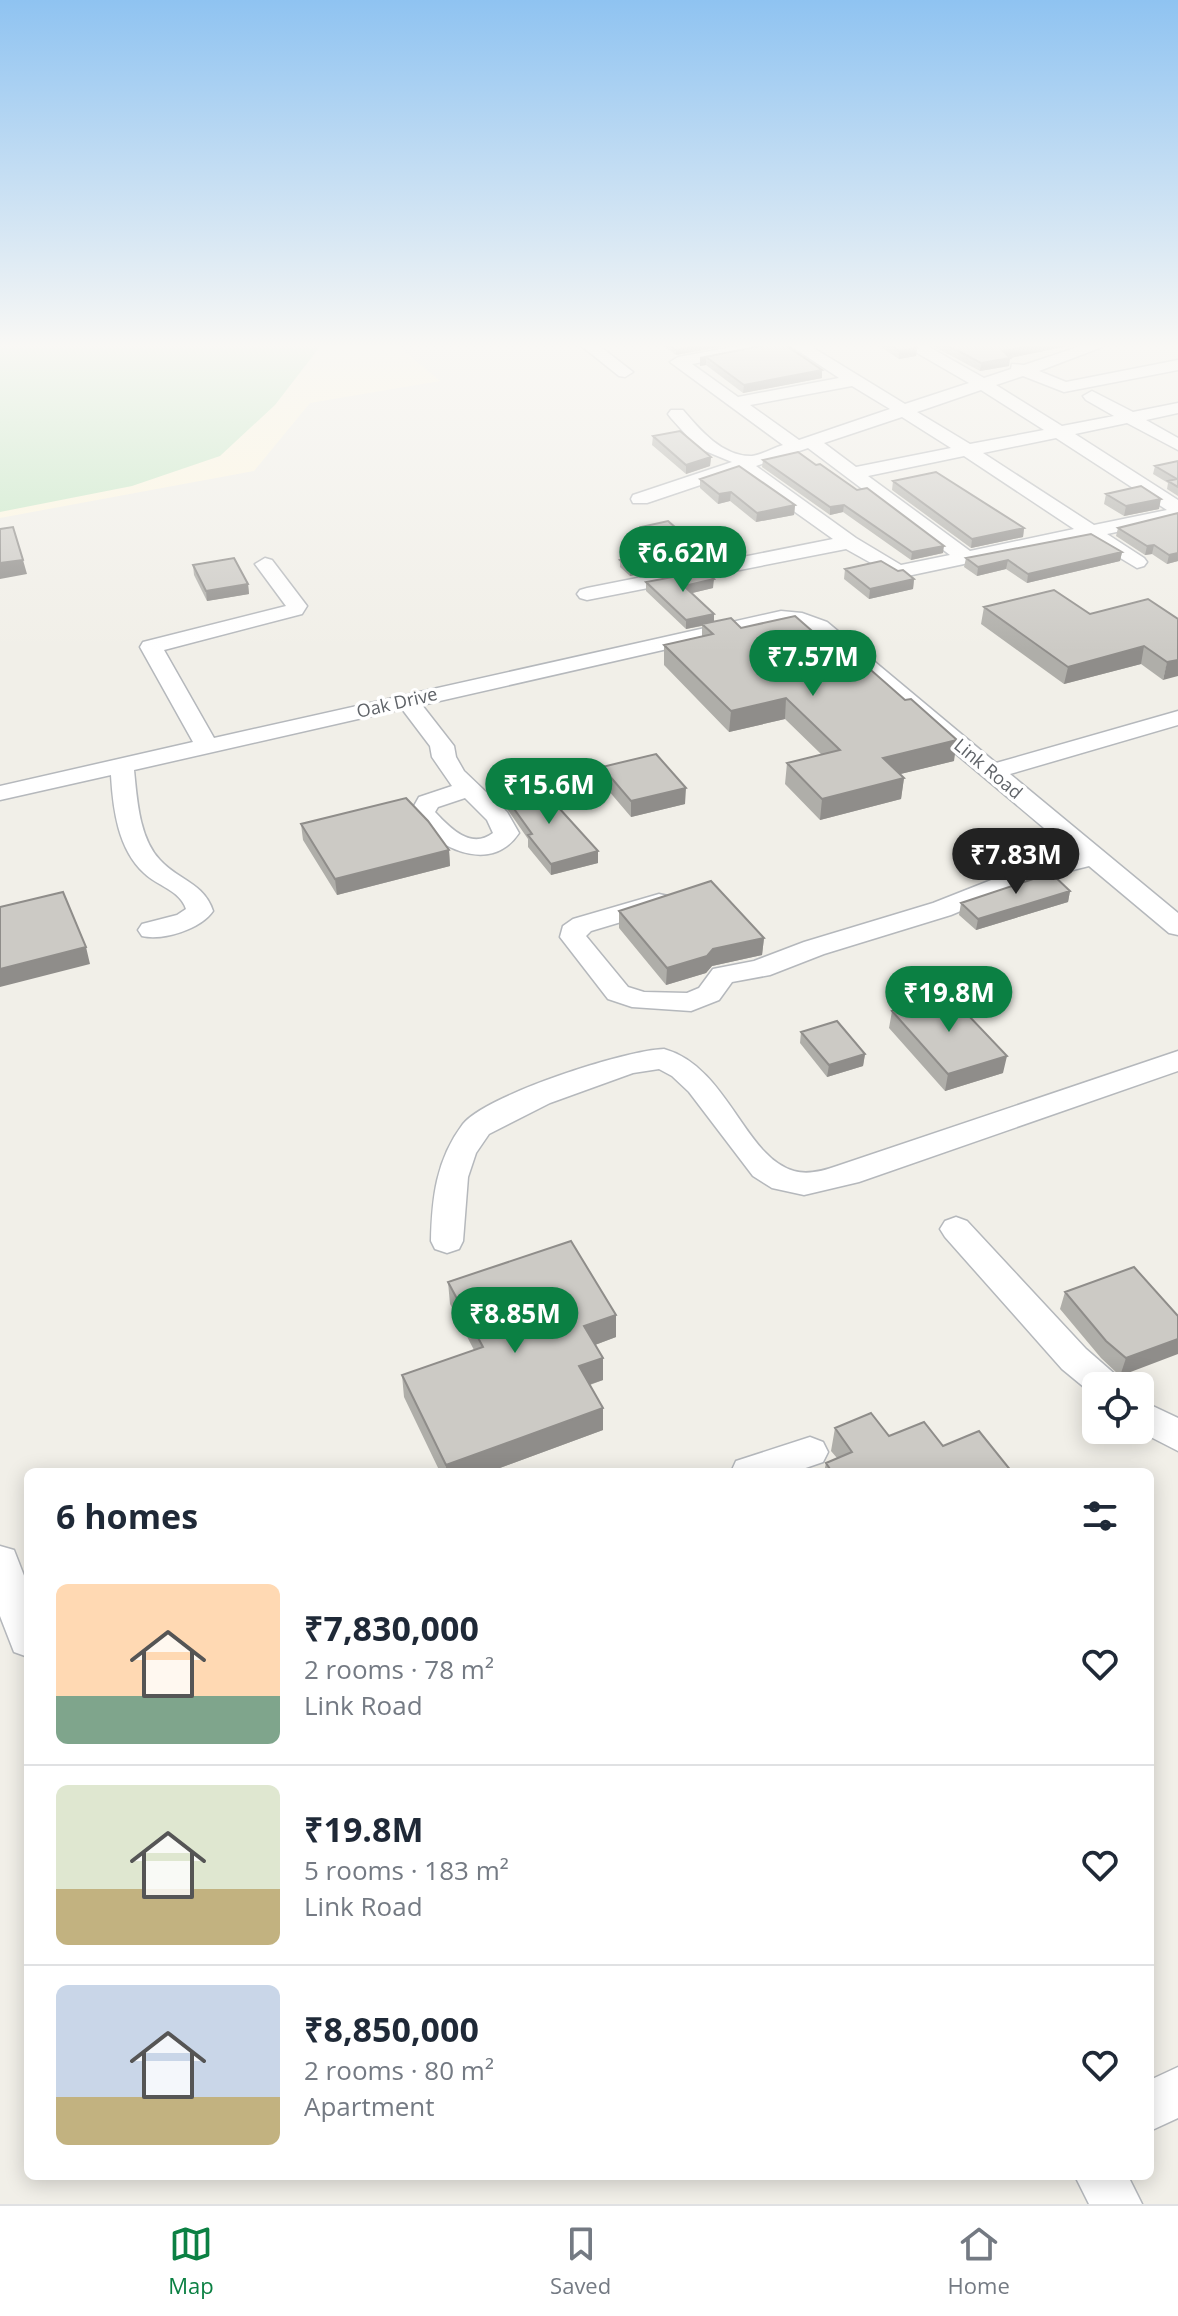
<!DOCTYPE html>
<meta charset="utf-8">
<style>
body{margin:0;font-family:"Open Sans",sans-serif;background:#f6f6f7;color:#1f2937;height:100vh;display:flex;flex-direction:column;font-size:30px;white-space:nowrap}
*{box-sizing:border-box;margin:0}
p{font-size:26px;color:#747a83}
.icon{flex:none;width:44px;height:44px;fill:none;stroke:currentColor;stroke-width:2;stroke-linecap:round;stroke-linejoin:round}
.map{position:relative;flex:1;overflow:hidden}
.drawer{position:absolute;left:24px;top:1468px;width:1130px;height:712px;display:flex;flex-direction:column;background:#fff;border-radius:12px;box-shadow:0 4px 20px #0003}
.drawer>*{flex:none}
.controls{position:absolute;left:1082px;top:1372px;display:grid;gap:16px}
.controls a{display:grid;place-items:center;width:72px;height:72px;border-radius:12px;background:#fff;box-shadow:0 4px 20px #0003;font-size:40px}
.price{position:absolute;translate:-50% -68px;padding:0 18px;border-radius:28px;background:#0b8043;color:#fff;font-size:26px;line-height:52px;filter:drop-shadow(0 2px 4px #0008)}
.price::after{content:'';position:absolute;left:50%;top:48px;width:24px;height:18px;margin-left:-12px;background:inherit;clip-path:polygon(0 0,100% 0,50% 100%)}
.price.selected{background:#222;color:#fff}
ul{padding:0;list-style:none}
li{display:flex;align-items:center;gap:24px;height:200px;padding:0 32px}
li+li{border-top:2px solid #e0e1e3}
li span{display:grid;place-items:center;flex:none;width:224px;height:160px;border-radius:12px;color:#555}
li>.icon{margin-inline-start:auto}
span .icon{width:96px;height:96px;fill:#fffc;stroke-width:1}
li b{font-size:34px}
h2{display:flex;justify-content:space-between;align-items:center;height:96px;padding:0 32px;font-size:34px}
.menu{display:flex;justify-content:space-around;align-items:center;height:112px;border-top:2px solid #e0e1e3;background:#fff;font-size:22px;color:#747a83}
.menu a{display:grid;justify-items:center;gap:4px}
.menu .selected{color:#0b8043}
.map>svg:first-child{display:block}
.commercial{fill:#fef7e0}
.green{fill:#c5e8c5}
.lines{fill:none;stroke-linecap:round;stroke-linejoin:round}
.street-casing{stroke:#b5b8bc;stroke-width:3}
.street{fill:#fff;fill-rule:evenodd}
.wall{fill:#afaea9}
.shaded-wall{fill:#8f8d8a}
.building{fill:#cccac5;stroke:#8f8d8a;stroke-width:2}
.labels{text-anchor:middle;stroke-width:7;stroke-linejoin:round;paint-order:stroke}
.far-street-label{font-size:18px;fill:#5f6368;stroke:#fff}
</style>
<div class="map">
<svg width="1178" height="2204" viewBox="0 0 1178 2204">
<rect width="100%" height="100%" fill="#f1efe8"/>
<path class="commercial" d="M0,344h396l44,37 -130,22 -56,68 -254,47z"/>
<path class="green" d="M0,344h322l-47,61 -55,51 -88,30 -132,26z"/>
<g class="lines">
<defs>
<path id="street" d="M579,344h18l36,28 -8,5 -6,-1z
M749,344l28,1 -8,5 -77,14 46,33 101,-19 -51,-34h19l98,60 64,-21 -57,-33v-6h12l60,34 27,-9 1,-5 12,1 63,-21h23l-71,27 27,11 112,-22v10l-114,22 -41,-16 -27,9 66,41 52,-10 -28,-16 -3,-4 9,-5 41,21 45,-9v10l-32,7 32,18v12l-51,-27 -52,11 103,66v19l-71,15 37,24 3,4 -3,4 -7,2 -50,-30 -189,40 -52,-29 -259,51 -7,-2 -3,-4 3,-4 7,-2 246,-49 -94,-67 -92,31h-14l-2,-4 2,-4 99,-33 -34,-14 -27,-30 -3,-4 3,-4h12c17,20 40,47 69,46 9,-1 21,-8 31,-11l-113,-83 8,-5zM852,386l38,23 -91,31 -49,-35zM981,390l63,40 -74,14 -53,-32zM902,417l49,31 -95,19 -32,-24zM1056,438l111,72 -73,15 -111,-72zM808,448l142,107 -49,10 -45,-27 -100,-72zM964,456l110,73 -104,22 -102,-75z
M265,558l7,2 35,46 -5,8 -138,36 50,88 567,-127 21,2 25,9 169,141 182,-52v14l-168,49 168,139v22l-9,-2 -80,-67 -52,13 -86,36 -127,39 -54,21 -38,7 -13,18 -28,11 -59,-4 -24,-8 -48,-62 3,-11 10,-7 86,-25 9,2 4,6 -4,6 -77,23 -5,5 42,51 16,5 43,1 12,-5 14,-19 41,-8 50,-19 129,-39 86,-34 56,-15 -264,-222 -19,-9h-11l-359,82 32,41 2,11 8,14 43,41 12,21c-29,44 -86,13 -109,-20l9,-16 33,-11 -20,-29 -2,-11 -28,-37 -268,61c3,29 5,68 26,90 18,20 44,23 53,51 -12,18 -50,30 -71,25l-4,-6 4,-6 35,-9 9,-6c-6,-19 -29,-23 -42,-36 -26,-24 -31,-64 -33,-98l-111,25v-14l193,-44 -53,-95 3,-5 143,-36 -31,-42zM465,798l22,22 6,13c-22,17 -43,-5 -58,-21l3,-5z
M664,1049c64,18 80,108 130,122 14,4 29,0 43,-5l341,-115v20l-319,111 -55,13 -32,-7 -19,-12 -64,-84 -17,-16 -13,-7 -26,4 -83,30 -61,31 -13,19 -8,24 -5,64 -4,8 -12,4 -12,-4 -4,-8c1,-43 5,-81 32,-117 23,-29 163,-74 201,-75z
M956,1217l11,4 119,128 31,27 6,10h-27v11l-34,-28 -117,-132 -5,-8 5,-8z
M1140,1400l38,18v33l-41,-21h3z
M810,1437l13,5 5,10 -5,10 -29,10h-63l5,-11z
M0,1546l14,4 14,36v71l-14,-5 -14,-36z
M1178,2067v51l-28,13v-51z
M1075,2176h53l14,28h-53z"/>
</defs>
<use href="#street" class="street-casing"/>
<use href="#street" class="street"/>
</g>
<path class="wall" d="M666,344h69l-59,11 -10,-7z
M770,344l52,34 -79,15 -37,-28 -6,1v-8z
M876,344h36l5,4 -1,8 -17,3z
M929,344h148l-67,14 -1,8 -29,5z
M653,436l58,21 -1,9 -24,8 -34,-29z
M763,460l53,5 41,25 86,63 -32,7 -68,-48 -13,3 -68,-48z
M1178,461v35l-11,-7 1,-6 -15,-9 2,-8z
M700,479l95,26 -1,10 -38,7 -26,-21 -12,3 -18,-16z
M893,481l131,47 -1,9 -52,11 -79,-58z
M1106,494l53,15 -35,7 -20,-12z
M1178,513v48l-11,3 -15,-10 -7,1 -29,-19 2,-8z
M641,527l65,27v7l-76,15 -10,-9v-7l40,-10 -19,-16z
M1122,552l-2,9 -93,22 -21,-14 -29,7 -13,-9 2,-9z
M193,565l55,19 1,10 -42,7 -13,-26z
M845,569l69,10 -1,10 -44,10 -25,-20z
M646,582l67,6 -21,5 22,21v8l27,6 213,133 -54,13 4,4 -3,21 -81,21 -35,-36 2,-21 35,-8 -37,-36 -56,13 -65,-67v-20l38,-9v-10l-16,3 -40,-38z
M984,607l106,7 88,5 -15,61 -22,-16 -77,20 -83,-60z
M602,767l83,37 -54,13 -29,-34z
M504,795l94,56v12l-47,12 -23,-28v-8l-23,-33z
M301,824l148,26 1,16 -113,29 -34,-55z
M1070,891l-2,11 -92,28 -17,-15 2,-12z
M619,911l145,27 -2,17 -50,11 -6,7 -40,12 -47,-57z
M892,1011l111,62 -58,18 -56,-63z
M801,1032l64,22 -2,12 -36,11 -27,-34z
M448,1282l168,33v22l-21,8 8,35 -13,5 13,23v22l-114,42h-49l-36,-75 -2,-22 72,-25 -24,-46z
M1065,1292l113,24 -58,60 -19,-18 -41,-49z
M835,1428l108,18 69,26h-188l2,-9 11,-5 -6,-7z"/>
<path class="shaded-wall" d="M708,344h27l-59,11v-5z
M1040,344h37l-67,14 -1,8 -29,5 1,-8 22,-12z
M917,348l-1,8 -17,3v-8z
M706,357v8l-6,1v-8z
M822,370v8l-79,15 1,-8z
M711,457l-1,9 -24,8v-9z
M731,492l-1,9 -12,3 1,-10z
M1161,499l-2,10 -35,7 2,-10z
M795,505l-1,10 -38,7 1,-9z
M844,505l-1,7 -13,3v-8z
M1024,528l-1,9 -52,11 1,-9z
M1154,545l-2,9 -7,1 2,-9z
M944,546l-1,7 -32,7 1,-8z
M1122,552l-2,9 -93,22 1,-9z
M1178,553v8l-11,3 2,-9z
M706,554v7l-76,15v-7z
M23,560l4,14 -27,5v-16z
M1008,560l-2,9 -29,7 1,-9z
M714,579l-1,9 -29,7v-9z
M914,579l-1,10 -44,10 1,-10z
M248,584l1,10 -42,7 -1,-10z
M714,614v9l-28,6v-9z
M1144,646l-3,18 -77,20 4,-17z
M1178,660v16l-15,4 4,-18z
M786,698l-1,21 -56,13 2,-21z
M957,740l-3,21 -74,18 3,-21z
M904,778l-3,21 -81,21 2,-21z
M686,788l-1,16 -54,13v-16z
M449,850l1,16 -113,29 -2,-16z
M598,851v12l-47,12v-11z
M1070,891l-2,11 -92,28 2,-11z
M764,938l-2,17 -50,11 -6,7 -40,12 1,-17 46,-19z
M86,947l4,17 -90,23v-18z
M865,1054l-2,12 -36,11 2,-12z
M1007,1056l-4,17 -58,18 3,-17z
M616,1315v22l-32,12v-23z
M1178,1339v15l-58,22 6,-18z
M603,1358v22l-24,8v-22z
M603,1408v22l-114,42h-43v-7z"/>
<path class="building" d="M667,344h41l-32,6z
M770,344h14l38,26 -78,15 -38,-28 -6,1z
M889,344h23l5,4 -18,3z
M945,344h95l-37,7 7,7 -29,5z
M680,431l31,26 -25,8 -33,-29z
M798,452l18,13 4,-1 37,26 10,-2 77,58 -32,6 -68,-47 -14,2 -67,-47z
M1178,461v26l-10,-6 9,-2 -22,-13z
M739,466l56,39 -38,8 -26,-21 -12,2 -19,-15z
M936,472l88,56 -52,11 -79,-58z
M1141,486l20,13 -35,7 -20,-12z
M1178,513v40l-9,2 -15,-10 -7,1 -29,-18z
M668,521l38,33 -76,15 -10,-9 47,-11 -26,-22z
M13,527l10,33 -23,3v-34z
M1091,534l31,18 -94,22 -20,-14 -30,7 -12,-9z
M234,558l14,26 -42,7 -13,-26z
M881,561l17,10 5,-1 11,9 -44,10 -25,-20z
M704,571l10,8 -30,7 30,28 -28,6 -40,-38z
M1054,590l36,24 58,-15 30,20v41l-11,2 -23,-16 -76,21 -84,-60z
M795,616l57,50 11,-3 42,37 6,-1 46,41 -74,18 21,20 -82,21 -35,-36 53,-13 -54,-52 -55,13 -67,-66 49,-11 -11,-10 29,-6 10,10z
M656,754l30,34 -55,13 -29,-34z
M539,786l59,65 -47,13 -23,-29 4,-1 -28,-39z
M406,798l22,23 21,29 -114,29 -34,-55z
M1051,873l19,18 -92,28 -17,-16z
M711,881l53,57 -51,11 -6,7 -40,12 -48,-57z
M63,892l23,55 -86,22v-62z
M948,994l59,62 -59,18 -56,-63z
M837,1021l28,33 -36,11 -28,-33z
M571,1241l45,74 -32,11 19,32 -24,8 24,42 -157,57 -44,-90 81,-28 -35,-65z
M1134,1267l44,49v23l-52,19 -20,-17 -41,-49z
M871,1413l18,23 35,-14 19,24 36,-15 33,41h-180l-6,-9 26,-11 -17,-24z"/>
<linearGradient id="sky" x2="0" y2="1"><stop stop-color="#8fc3f1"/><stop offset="0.53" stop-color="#f9f8f5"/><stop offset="1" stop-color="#f9f8f5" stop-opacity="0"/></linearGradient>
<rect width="1178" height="652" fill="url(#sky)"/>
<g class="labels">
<g class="far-street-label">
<text transform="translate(397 703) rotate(-13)" y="6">Oak Drive</text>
<text transform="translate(988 769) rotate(40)" y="6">Link Road</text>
</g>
</g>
</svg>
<div class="controls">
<a><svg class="icon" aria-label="locate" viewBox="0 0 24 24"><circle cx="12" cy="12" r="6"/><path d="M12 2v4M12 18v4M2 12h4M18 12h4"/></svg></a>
</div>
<b class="price" style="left:683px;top:594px">₹6.62M</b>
<b class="price" style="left:813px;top:698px">₹7.57M</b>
<b class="price" style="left:549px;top:826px">₹15.6M</b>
<b class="price selected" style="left:1016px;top:896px">₹7.83M</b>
<b class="price" style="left:949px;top:1034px">₹19.8M</b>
<b class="price" style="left:515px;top:1355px">₹8.85M</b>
<section class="drawer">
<h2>6 homes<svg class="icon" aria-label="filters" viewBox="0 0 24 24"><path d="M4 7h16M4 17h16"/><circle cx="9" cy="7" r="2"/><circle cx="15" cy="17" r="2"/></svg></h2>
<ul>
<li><span style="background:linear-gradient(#ffd9b3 70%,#7fa58c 0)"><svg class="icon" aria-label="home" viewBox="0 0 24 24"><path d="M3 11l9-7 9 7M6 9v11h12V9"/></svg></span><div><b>₹7,830,000</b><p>2 rooms · 78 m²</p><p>Link Road</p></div><svg class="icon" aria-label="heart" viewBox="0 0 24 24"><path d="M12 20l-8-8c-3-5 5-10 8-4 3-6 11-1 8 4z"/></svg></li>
<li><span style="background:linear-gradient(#dfe7d0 65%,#c2b280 0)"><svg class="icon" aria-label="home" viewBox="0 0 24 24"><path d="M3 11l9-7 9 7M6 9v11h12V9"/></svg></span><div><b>₹19.8M</b><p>5 rooms · 183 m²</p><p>Link Road</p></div><svg class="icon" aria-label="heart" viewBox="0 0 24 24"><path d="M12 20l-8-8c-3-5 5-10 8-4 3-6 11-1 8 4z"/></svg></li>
<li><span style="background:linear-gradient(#c9d6e8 70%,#c2b280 0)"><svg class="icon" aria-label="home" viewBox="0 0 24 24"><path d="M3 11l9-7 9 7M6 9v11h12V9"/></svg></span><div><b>₹8,850,000</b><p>2 rooms · 80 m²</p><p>Apartment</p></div><svg class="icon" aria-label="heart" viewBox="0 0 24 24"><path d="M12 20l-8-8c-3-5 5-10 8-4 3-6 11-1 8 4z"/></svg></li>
</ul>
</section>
</div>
<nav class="menu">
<a class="selected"><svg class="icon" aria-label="map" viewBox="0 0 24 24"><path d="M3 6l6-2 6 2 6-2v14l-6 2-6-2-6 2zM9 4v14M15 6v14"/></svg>Map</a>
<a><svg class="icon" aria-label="saved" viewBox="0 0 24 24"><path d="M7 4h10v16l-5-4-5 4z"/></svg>Saved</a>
<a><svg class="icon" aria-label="home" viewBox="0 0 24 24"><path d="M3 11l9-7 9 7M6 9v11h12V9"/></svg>Home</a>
</nav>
